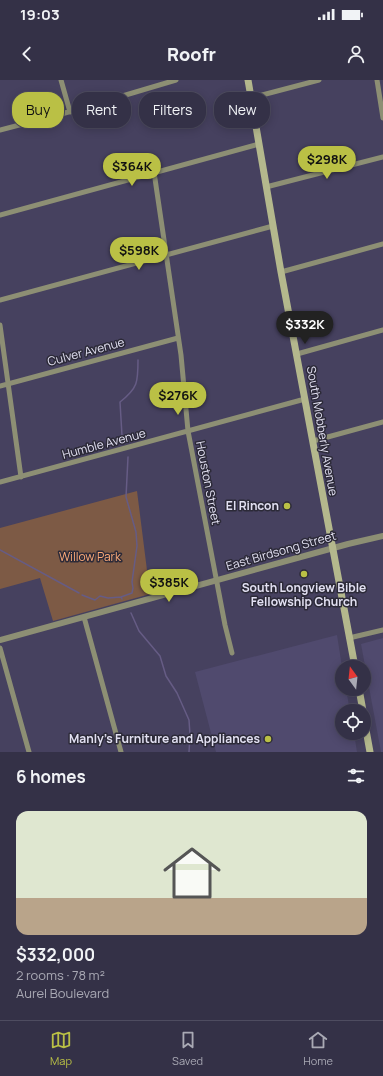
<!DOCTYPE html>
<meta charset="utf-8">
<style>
body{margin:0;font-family:Manrope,sans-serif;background:#3f3d52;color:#f1f3f6;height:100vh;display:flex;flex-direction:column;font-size:15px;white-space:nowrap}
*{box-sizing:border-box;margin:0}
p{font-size:13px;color:#a9a9b4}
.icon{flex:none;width:22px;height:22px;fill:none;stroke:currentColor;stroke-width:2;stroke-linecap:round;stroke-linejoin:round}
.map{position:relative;height:672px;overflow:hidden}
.details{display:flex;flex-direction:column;background:#343147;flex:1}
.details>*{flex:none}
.guide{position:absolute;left:12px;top:12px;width:359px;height:36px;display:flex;gap:8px}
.needle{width:26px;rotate:345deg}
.controls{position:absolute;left:335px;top:580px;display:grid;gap:8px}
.controls a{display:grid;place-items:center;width:36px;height:36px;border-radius:50%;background:#343147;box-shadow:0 2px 10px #0003,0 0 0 1px #4e4c60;font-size:20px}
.price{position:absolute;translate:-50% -34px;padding:0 9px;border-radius:14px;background:#bac045;color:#111;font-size:13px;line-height:26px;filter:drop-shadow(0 1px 2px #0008)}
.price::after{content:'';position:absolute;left:50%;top:24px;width:12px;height:9px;margin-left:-6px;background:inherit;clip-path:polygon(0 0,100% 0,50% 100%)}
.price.on{background:#222;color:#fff}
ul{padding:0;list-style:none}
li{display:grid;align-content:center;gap:8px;height:212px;padding:0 16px}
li+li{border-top:1px solid #4e4c60}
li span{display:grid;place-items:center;height:124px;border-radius:12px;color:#555}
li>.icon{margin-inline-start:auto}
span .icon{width:72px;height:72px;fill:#fffc;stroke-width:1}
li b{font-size:17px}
h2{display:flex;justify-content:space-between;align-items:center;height:48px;padding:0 16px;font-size:17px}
.pill{padding:0 14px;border-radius:16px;background:#343147;box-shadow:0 2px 10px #0003,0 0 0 1px #4e4c60;font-size:14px;line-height:36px}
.pill.on{background:#bac045;color:#111}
.status{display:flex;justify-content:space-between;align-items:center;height:28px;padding:0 20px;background:#343147;direction:ltr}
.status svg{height:11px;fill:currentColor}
header{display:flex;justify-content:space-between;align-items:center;height:52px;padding:0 16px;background:#343147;font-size:18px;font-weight:800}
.dock{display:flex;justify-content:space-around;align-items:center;height:56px;border-top:1px solid #4e4c60;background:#343147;font-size:11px;color:#a9a9b4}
.dock a{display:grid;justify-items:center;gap:2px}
.dock .on{color:#bac045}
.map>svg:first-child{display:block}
.built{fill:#504a6e}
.green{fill:#7d5a45}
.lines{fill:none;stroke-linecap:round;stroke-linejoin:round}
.stream{stroke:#665c85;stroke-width:1.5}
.minor{stroke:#8d8f74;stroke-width:5}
.tertiary{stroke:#8d8f74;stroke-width:6}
.secondary{stroke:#b4b88d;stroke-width:7}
.poi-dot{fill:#bac045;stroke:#2c2a38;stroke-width:1.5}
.labels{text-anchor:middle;stroke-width:3;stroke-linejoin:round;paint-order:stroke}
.street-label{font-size:12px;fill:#e2e0f2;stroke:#2c2a38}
.poi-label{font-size:12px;font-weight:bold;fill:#e2e0f2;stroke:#2c2a38;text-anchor:end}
.park-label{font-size:12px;fill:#fdab78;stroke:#2c2a38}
</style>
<div class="status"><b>19:03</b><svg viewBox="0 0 49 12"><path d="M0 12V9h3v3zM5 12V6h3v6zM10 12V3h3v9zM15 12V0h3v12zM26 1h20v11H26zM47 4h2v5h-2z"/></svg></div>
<header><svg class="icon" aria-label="back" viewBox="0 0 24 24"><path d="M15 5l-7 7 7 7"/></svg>Roofr<svg class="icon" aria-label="person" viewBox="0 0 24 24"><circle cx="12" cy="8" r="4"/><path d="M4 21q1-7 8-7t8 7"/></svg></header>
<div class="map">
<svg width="383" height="672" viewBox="0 0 383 672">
<rect width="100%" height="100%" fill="#46415f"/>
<path class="built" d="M337,555l5,32v22h4l4,22h-8v22h12l3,19h-141l-21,-80z
M383,558v114h-2l-20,-108z"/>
<path class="green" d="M137,411l13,103 -97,27 -13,-43 -40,11v-61z"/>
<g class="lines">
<path class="stream" d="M127,363l-5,-7 -2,-34c18,-14 18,-20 18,-42
M0,470l79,43
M82,515l13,5 5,-4 8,2 13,-1 1,2
M121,517l11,-4 1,-5 -1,-6 5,-36 -1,-14 -10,-35 2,-40
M131,533l8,18 21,25 6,20 11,17 12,27 1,15 -1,17"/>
<path class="minor" d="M61,0l9,32
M377,0l6,38
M251,18l68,-18
M0,50l65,-17 111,-33
M154,92l27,183 7,76 37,194 7,28
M266,107l117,-30
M0,135l259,-71
M281,192l102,-28
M0,220l273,-74
M0,245l21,152
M297,274l86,-24
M0,306l178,-48
M313,361l70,-19
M0,402l305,-83
M84,537l37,135
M349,558l34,-8
M0,568l29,104"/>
<path class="tertiary" d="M0,560l348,-96 35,-8"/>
<path class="secondary" d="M248,0l33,192 74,395
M359,609l4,22
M364,639l6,33"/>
</g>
<g class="poi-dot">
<circle cx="287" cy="426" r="4"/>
<circle cx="304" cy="494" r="4"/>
<circle cx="268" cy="659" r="4"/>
</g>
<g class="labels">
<g class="street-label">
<text transform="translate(86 272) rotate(-15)" y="4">Culver Avenue</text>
<text transform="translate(322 351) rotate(80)" y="4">South Mobberly Avenue</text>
<text transform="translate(104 364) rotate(-15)" y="4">Humble Avenue</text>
<text transform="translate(208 403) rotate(79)" y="4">Houston Street</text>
<text transform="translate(281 471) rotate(-16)" y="4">East Birdsong Street</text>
</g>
<g class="poi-label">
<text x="279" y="430">El Rincon</text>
<text x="304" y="512" text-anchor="middle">South Longview Bible<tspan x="304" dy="14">Fellowship Church</tspan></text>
<text x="260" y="663">Manly's Furniture and Appliances</text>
</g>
<g class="park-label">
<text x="90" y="481">Willow Park</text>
</g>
</g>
</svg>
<div class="controls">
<a><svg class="needle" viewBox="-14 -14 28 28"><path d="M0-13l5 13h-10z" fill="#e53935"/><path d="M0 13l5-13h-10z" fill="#a9a9b4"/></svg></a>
<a><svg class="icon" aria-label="locate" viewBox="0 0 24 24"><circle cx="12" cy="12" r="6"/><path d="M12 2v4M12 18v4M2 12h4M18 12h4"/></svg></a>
</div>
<b class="price" style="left:327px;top:100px">$298K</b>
<b class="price" style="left:132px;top:107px">$364K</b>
<b class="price" style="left:139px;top:191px">$598K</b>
<b class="price on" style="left:305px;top:265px">$332K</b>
<b class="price" style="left:178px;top:336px">$276K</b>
<b class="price" style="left:169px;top:523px">$385K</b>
<div class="guide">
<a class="pill on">Buy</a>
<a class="pill">Rent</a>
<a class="pill">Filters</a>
<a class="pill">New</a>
</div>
</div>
<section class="details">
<h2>6 homes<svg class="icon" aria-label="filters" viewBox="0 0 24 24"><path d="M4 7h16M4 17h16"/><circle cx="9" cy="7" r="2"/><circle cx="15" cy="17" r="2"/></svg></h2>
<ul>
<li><span style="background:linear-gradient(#dfe7d0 70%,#b9a48a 0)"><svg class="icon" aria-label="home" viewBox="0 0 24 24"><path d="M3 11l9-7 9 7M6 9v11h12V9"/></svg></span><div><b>$332,000</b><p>2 rooms · 78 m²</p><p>Aurel Boulevard</p></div></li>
</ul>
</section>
<nav class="dock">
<a class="on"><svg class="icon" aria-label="map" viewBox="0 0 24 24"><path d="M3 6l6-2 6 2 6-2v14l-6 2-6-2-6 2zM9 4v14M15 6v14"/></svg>Map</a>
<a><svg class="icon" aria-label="saved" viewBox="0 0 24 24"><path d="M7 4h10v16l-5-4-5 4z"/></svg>Saved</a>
<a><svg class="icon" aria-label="home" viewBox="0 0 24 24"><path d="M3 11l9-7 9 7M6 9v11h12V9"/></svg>Home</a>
</nav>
